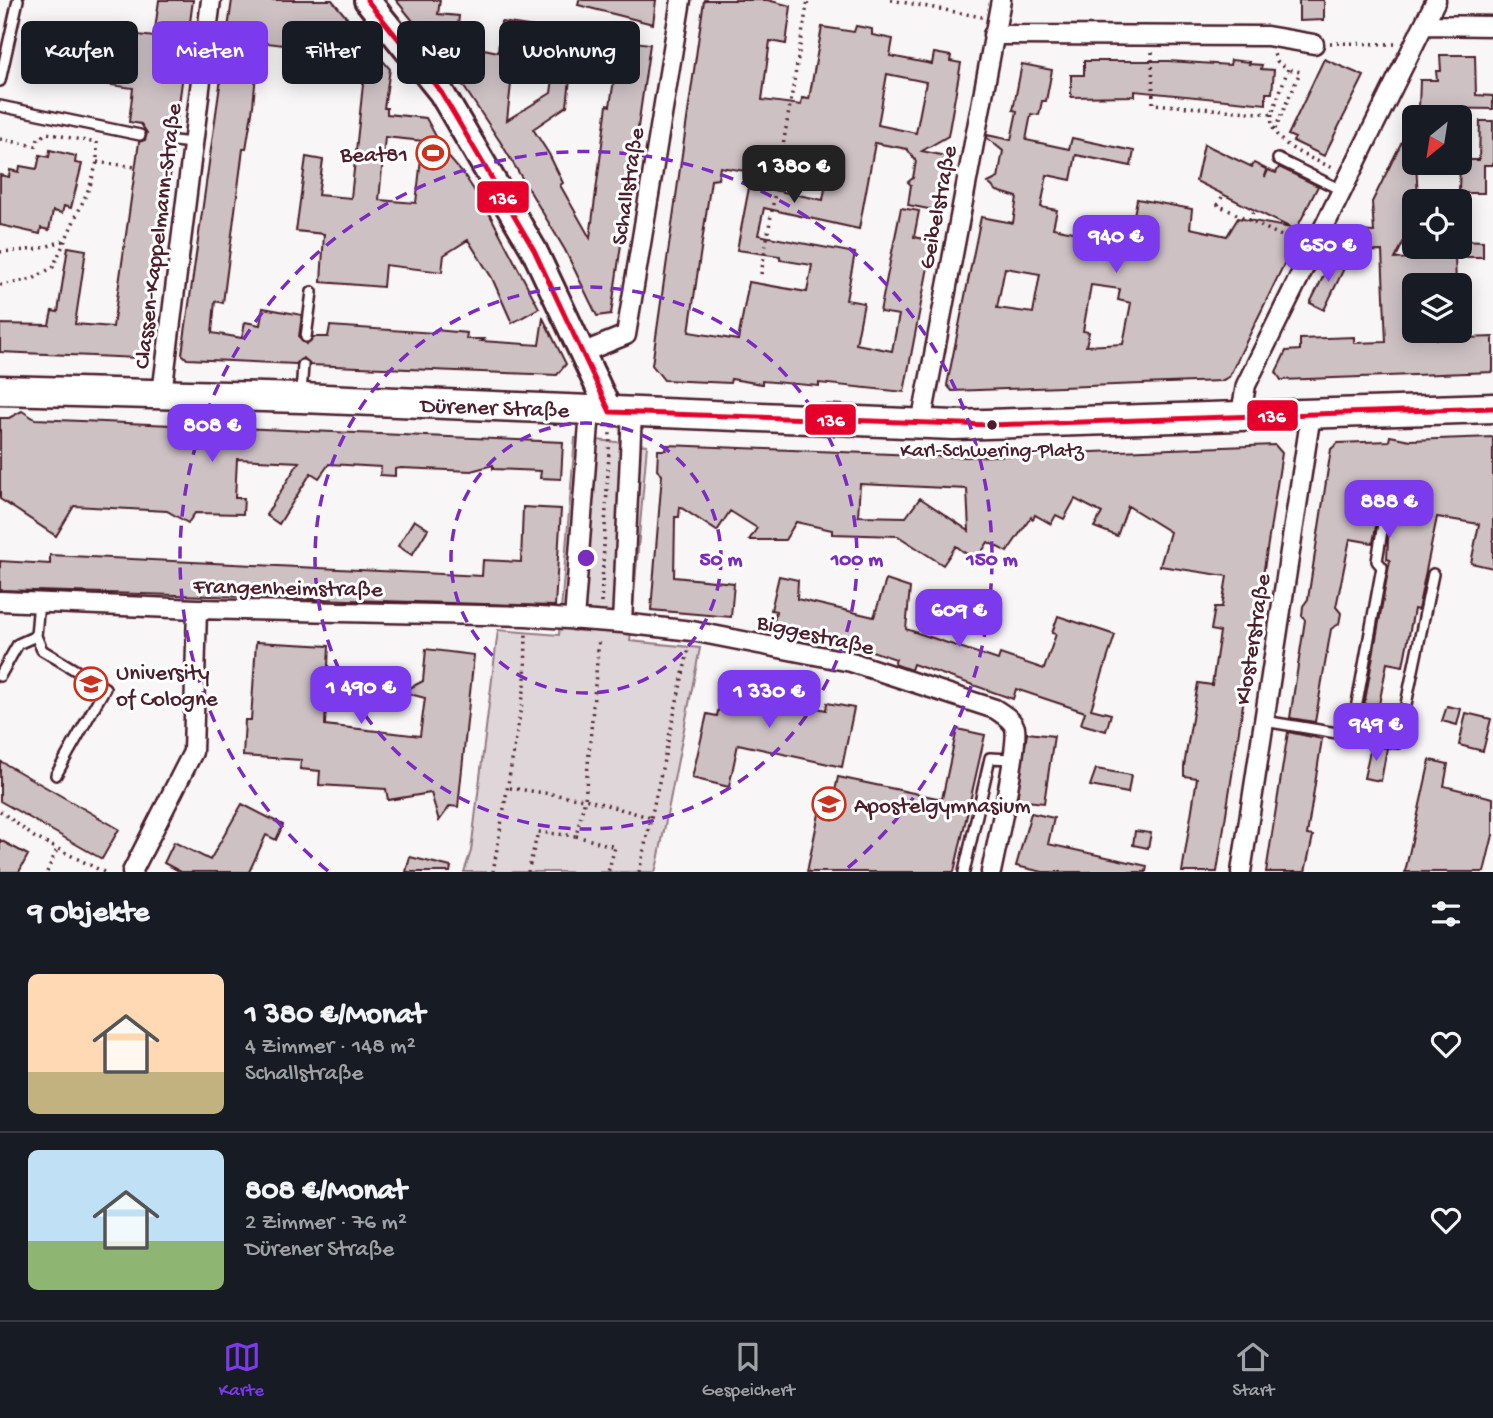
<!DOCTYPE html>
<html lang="de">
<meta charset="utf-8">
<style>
body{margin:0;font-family:"Gochi Hand",sans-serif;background:#20242c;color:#f1f3f6;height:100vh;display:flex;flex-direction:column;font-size:26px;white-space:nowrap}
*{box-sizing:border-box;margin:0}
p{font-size:23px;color:#9ea1a6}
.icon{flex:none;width:38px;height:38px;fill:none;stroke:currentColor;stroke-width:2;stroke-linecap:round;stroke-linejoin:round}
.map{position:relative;height:872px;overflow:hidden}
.side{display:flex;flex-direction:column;background:#171b24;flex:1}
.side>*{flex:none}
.guide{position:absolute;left:21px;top:21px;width:700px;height:63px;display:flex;gap:14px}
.needle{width:46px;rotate:210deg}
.controls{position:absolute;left:1402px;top:105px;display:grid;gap:14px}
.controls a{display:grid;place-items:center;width:70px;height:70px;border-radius:10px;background:#171b24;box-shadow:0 4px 18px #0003;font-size:35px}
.price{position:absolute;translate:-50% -60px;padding:0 16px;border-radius:14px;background:#7c3aed;color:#fff;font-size:23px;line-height:46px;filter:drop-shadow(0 2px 4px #0008)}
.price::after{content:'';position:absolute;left:50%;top:42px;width:21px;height:16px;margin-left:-10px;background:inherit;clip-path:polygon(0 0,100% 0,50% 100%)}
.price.selected{background:#222;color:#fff}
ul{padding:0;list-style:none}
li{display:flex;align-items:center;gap:21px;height:175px;padding:0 28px}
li+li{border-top:2px solid #363941}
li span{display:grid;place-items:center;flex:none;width:196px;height:140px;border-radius:10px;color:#555}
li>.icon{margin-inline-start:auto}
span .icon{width:84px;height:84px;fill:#fffc;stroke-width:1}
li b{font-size:30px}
h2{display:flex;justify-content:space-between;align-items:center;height:84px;padding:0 28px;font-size:30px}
.pill{padding:0 24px;border-radius:10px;background:#171b24;box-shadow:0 4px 18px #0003;font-size:24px;line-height:63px}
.pill.selected{background:#7c3aed;color:#fff}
.tab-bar{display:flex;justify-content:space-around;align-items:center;height:98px;border-top:2px solid #363941;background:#171b24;font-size:19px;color:#9ea1a6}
.tab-bar a{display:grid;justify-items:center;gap:4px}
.tab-bar .selected{color:#7c3aed}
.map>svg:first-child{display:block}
.green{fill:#ded6d9;stroke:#947a82;stroke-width:2}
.building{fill:#cdc1c4;stroke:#4a1f2b;stroke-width:2;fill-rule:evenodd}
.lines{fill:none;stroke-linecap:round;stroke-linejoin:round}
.lane-casing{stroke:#4a1f2b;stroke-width:14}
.street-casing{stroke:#4a1f2b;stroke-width:23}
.secondary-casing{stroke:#4a1f2b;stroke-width:30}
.primary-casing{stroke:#4a1f2b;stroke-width:33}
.path{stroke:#4a1f2b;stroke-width:3.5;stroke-dasharray:2 5;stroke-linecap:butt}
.lane{stroke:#fff;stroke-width:9}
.street{stroke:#fff;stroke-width:18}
.secondary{stroke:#fff;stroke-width:24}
.primary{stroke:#fff;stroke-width:28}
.bus-1-casing{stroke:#fff;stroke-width:10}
.bus-1{stroke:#e4002b;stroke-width:5}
.ring{fill:none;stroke:#7b2cbf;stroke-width:3.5;stroke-dasharray:12 9}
.bus-dot{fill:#4a1f2b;stroke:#fff;stroke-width:2.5}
.labels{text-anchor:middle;stroke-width:6;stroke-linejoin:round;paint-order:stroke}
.bus-label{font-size:21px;fill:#4a1f2b;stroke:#fff}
.poi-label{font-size:23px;fill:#4a1f2b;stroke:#fff;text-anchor:start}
.street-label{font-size:23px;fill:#4a1f2b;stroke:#fff}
.centre{fill:#7b2cbf;stroke:#fff;stroke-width:3.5}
.ring-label{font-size:21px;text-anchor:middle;font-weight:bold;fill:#7b2cbf;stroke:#fff;stroke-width:6;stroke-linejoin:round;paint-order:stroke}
.line-badge{stroke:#fff;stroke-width:2.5}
.badge-label{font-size:19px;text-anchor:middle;font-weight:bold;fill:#fff}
</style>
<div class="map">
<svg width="1493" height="872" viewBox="0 0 1493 872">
<rect width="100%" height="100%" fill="#f8f6f7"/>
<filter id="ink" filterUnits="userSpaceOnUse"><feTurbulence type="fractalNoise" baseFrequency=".0143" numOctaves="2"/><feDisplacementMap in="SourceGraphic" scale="14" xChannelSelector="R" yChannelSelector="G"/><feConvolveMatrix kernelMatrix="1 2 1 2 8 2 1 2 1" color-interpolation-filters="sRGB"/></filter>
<g filter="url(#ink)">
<path class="green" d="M575,438l72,7 -17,196 70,7 -42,213 -3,11h-191l7,-21 27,-221 61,5z"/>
<path class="building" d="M159,0h34l-18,134 -8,6 7,8 -29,204 -6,6 -139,-6v-28l49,1 3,-14 6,1 10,-65 18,3 -11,74 38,3 26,-185 6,-2 2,-7 -6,-9 -12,-2 4,-34 -51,-7 8,-52 64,8z
M232,0h100l58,69 -6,39h3v6l39,4 19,35 20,23 25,39 49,93 -27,15 -20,-45 -24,-38 -24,15 -2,17 -57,-7 -2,22 -62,-5 3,-48 -28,-3 10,-74 17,3 -5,35 33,3 13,-123 -21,-28 -15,16 -2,11 -19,-3 3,-23 -51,-6 -6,64 -7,43h-3l-20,154 -8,-2 -3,32 30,5 3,-16 15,3 3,-17 39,7 -3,22 7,7 7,-7h15l2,-11 105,7v-3l32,3 -1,6h18l-3,2 58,4 4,-27 23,46 -9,11 -247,-10 -7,-7 -7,6 -109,-5 -5,-5zM385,137l38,4 -7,62 -37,-3z
M396,0h44l-2,14 21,2 -3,27 42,9 3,-30 74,11 -8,73 -34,23 16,25 14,29 -3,2 30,53 17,-133 3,1 10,-66 30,4 -39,270 -14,2 -32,-66 -64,-107 -47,-71zM514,57l41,7 -4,29 -44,27z
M579,0h77l-3,24 -75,-19z
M704,0h63l24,6 -5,38 -16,-3 -8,59 39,5 1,-7 7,1 13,-72 32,5 2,-6 16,3v6l21,4 -3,17 42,8 2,-11 17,3 -1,5 11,2 -13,73 -26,15 28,6 -11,54 -31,-6 3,-20 -3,-3 5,-4 3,-17 -9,-12 -32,-6 -16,86 -95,-21 -6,27 97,18 -9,47 18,3 -8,41 36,7 7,-36 -19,-3 10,-50 11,-54 18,3 -5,26 19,4 -29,151 -85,-9v3l-57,-5v3l-31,-5 -1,4 -66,-3 -12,-15zM887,74l39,8 -10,51 -38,-8zM772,162l56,10 -5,28 -55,-11zM720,167l32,5 -15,78 43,6v4l32,5 -5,27 -58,-10 -11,58 -49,-8 22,-152 7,-1z
M1299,0h25v20l-25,1z
M1440,55h35l1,40 17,1v13l-74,-1 1,-28h17l-1,-9h5z
M1324,59l40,17 -40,80 -31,-15 2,-3 -7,-3z
M1231,60l19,2 -1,2 13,1 -1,4 13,1 -2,23h-6v11l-131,-13v5l-64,1v-22h13v-14h84l62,4z
M1022,64l30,6 -6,31h-4l-3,14 -8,-1 -5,26 43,9 3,-11 62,13 -3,15 -55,-11 -5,25 -24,-5 -6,32 16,3 -4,18 76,15 8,-44 55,10 -2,19 37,8 11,-18 53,10 -95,-47 8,-37 48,23 2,-4 12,6 -1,8 3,-7 8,3 3,-6 39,19 -34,68 4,2 -59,121 -8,4 -269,10 -5,-6 34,-168 32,6 4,-26 -20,-6 -9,-8 10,-5 5,-27 -16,-13v-3l24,5 6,-29 -4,-1zM1005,268l35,6 -7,39 -36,-5zM1091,285l29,4 -2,11 13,3 -8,41 -37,2 3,-14 -6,-1z
M1414,117l4,84 -10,4 1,26 -14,28 60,-3 1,29h-42v46h22l1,8 56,-2v35l-212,8 -5,-8 10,-21 14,-1v-11l54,-2v6l32,-1 -4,-91 -35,1 10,-21 17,1 -2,-30z
M1480,121h13v44h-9v28h-25l1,-33h19z
M50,150l26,6 -1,7 7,1 -11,44 -7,-2 -2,7 -9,-2 -4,19 -8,-2 -1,6 -40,-9v-50l9,2 1,-7 9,2 1,-6 17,3 3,-14 9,2z
M1460,240l23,1v16h-23z
M1348,260l-24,50 -14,-7 21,-42z
M22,411l13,8 528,23 -2,37 -21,-1 1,-7 -48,-2v-4l-22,6 -70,-3 -6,1v7l-15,-1 1,-8 -52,-3 -10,14 -8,-5 -32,51 -13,-9 33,-53 -62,-3 -2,39h9l-1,16 -48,-1 -7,10 -21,-12 -93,-5 -18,30 -56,-37v-81h9z
M1390,436l20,4 83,-3v131l-22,-5 8,-39 -42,-7 -19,93 -4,-1 -11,57 -16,-3 -10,52 -14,-3 27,-152 -3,-1 2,-38 -6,-4 -6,3 -4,23 -23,-4 -14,68 5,6 -2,11 -8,5 -16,93 -25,-4 15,-98 -3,-4 1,-10 5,-7 23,-150 7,-6 51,-2z
M667,445l299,12 309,-12 7,8 -65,419h-35l15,-94 -13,-2v-10l14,-83 14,2 8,-53 -9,-2 4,-23h7l5,-31 -67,-10 10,-34 -42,-26 -11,30 -23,-9 8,-14 -27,-14 -11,20 -8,-4 -5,9 -16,-9 -2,4 -2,-2 -24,35 -19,-10 -12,19 -20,-15 -13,19 -45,-29 -66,-2v-4l-36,-8 -11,18h-36l8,-12 -27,-17 -13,20 -37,-24 -1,10h-4l-1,60 60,6 -3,34 -80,-7 11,-135 -5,-5 1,-20h8zM860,484l107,5 2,42 -49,-33 -14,19 -48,-1z
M523,507l38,2 -6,97 -555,-16v-29l50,3v-9l432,21 1,-16 38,2z
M414,520l14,9 -16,26 -14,-9z
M779,576l19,4 -1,19 77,18 12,-37 24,8 -4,41 92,31 2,-6 44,15 12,-35 -4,-1 6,-17 57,19 -24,74 20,5 -5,17 -25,-7 4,-12 -69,-23 -3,10 -100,-35 -2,6 -17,-6 2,-5 -51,-17 -72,-14 3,-17 -5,-1z
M256,642l73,4 -4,79 95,11 5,-38 -23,-6 21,-11 3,-32 48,6 -16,152 -8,-1 -11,15 -8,-28 -43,7 -2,-11 -67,-4 1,-14 -20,-2 1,-9 -58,-4 2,-36h6z
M738,673l21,5 -2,9 39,9 -2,7 32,7 1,-7 27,5 -12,59 -104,-23 -9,43 -37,-9 15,-64 10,2 7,-31 11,2z
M1447,706l14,3 -4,16 -15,-4z
M1466,713l25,6 -8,32 -24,-6z
M957,729l28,6 -31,137h-147l16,-78 11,2 4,-19 104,22z
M1288,732l34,7 -15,96 6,1 -8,36h-39z
M1027,733l27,3 -10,67 -27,-3z
M1371,746l16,2 -6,33 -17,-3z
M1430,760l18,4 -4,22 49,12v37l-9,37h-79z
M0,761l119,68 -17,30 -102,-58z
M1096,769l35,6 -3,18 -38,-7z
M242,804l41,21 -7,15 -10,-5 -17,37h-68l-17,-9 10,-21 36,18z
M1031,813l23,5 -6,26 99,22 -1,6h-103l-27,-6z
M1135,831l16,2 -3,15 -15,-3z
M0,840l28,15 -9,17h-19z
M410,857l41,10 -1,5h-44z"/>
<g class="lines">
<defs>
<path id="lane" d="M0,81l18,-81
M0,106l140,29
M174,141l18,2
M1278,159l63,31
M306,337l6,-45
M301,394l2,-29
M36,636l6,14 63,38 -49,87
M0,676l18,-32 18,-8 3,-35
M1264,721l134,22 35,-169
M1351,736l31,-169 -5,-6 6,-37
M964,872l26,-114 22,1"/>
<path id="street" d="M1424,25l69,1
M993,35l274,1 47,8
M584,352l42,-17 55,-335
M162,394l49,-394
M1244,416l-1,-14 3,-17 190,-385
M921,424l80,-424
M0,601l197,8 329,7 96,7 70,8 159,31 144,47c7,5 17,10 20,19 4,17 -19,120 -24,144
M574,620l16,-209
M622,623l10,-210
M132,872l61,-120 4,-143
M1241,872l70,-458"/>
<path id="secondary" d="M367,0l74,92 93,158 76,162"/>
<path id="primary" d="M0,390l301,8 653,27 539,-17"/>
</defs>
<use href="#lane" class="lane-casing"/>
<use href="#street" class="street-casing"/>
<use href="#secondary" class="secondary-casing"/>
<use href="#primary" class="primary-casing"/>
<path class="path" d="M891,0l91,17
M1330,43l66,1
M1152,52l1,52 119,10 16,-45 -11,-8 -3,-7
M1272,114c-6,30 40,44 61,54
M1275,129l25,-57 -11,-3
M0,139l36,7 2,-7 9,-6 49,10
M97,162l39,5
M1222,197l-4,8 80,39
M1249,220l6,-12
M0,252l39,-3 27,-9
M761,274l47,-274
M0,285l33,-6 20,-12 37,-81 7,-24v-23
M601,603l9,-170
M510,788l75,11 14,-160
M0,811l34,26 70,35
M576,836l39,11 -7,25
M47,872l11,-25
M493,872l32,-187 1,-53
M528,872l10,-40 38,4 9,-37 67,19
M639,872l50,-225"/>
<use href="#lane" class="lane"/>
<use href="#street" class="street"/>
<use href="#secondary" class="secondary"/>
<use href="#primary" class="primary"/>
<defs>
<path id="bus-1" d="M367,0l74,92 93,158 76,162
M610,412l380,13 503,-17"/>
</defs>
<use href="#bus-1" class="bus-1-casing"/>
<use href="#bus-1" class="bus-1"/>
</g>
</g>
<g class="ring">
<circle cx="586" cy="558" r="135"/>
<circle cx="586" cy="558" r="271"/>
<path d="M328 871A406 406 0 1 1 844 871"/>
</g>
<defs>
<symbol id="stadium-ring" viewBox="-11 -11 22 22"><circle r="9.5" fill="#fff" stroke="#c8321e" stroke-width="1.5"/><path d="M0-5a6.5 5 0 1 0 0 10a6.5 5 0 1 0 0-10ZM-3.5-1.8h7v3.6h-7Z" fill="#c8321e"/></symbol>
<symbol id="university-ring" viewBox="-11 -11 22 22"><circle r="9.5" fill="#fff" stroke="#c8321e" stroke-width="1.5"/><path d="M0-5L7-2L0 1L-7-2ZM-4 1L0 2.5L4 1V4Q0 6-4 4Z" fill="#c8321e"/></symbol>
<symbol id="school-ring" viewBox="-11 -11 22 22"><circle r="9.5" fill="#fff" stroke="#c8321e" stroke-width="1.5"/><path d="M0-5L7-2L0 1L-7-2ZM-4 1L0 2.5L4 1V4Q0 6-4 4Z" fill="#c8321e"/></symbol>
</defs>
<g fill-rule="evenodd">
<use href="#stadium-ring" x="414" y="134" width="38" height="38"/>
<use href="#university-ring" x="72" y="665" width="38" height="38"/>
<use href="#school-ring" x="810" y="785" width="38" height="38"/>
</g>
<circle class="bus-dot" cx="992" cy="425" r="6"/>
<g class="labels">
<g class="bus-label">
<text x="992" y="456">Karl-Schwering-Platz</text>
</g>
<g class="poi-label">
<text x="408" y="161" text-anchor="end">Beat81</text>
<text x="116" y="679">University<tspan x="116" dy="26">of Cologne</tspan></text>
<text x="854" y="812">Apostelgymnasium</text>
</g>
<g class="street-label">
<text transform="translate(626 186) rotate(-81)" y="8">Schallstraße</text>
<text transform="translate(936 207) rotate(-79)" y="8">Geibelstraße</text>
<text transform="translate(156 236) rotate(-83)" y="8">Classen-Kappelmann-Straße</text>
<text transform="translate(495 406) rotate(2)" y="8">Dürener Straße</text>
<text transform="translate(288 586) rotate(1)" y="8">Frangenheimstraße</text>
<text transform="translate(816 633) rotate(13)" y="8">Biggestraße</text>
<text transform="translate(1251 639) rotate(-81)" y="8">Klosterstraße</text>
</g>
</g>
<circle cx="586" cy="558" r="10" class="centre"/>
<g class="ring-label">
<text x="721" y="565">50 m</text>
<text x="857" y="565">100 m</text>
<text x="992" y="565">150 m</text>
</g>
<g class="line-badge">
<rect x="476" y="180" width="54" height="34" rx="7" fill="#e4002b"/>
<rect x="1246" y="399" width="53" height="33" rx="7" fill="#e4002b"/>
<rect x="804" y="403" width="53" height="33" rx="7" fill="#e4002b"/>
</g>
<g class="badge-label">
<text x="503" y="204">136</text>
<text x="1272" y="422">136</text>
<text x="831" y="426">136</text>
</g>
</svg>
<div class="controls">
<a><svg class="needle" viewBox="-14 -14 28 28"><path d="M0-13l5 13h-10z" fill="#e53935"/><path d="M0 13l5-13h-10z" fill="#9ea1a6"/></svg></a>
<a><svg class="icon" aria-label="locate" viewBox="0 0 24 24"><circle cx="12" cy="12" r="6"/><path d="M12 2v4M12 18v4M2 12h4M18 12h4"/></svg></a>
<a><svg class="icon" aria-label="layers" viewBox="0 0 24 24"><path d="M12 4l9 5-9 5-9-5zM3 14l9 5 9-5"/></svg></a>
</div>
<b class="price selected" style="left:794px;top:205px">1 380 €</b>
<b class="price" style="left:1116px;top:275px">940 €</b>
<b class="price" style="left:1328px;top:284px">650 €</b>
<b class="price" style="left:212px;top:464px">808 €</b>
<b class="price" style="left:1389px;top:540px">888 €</b>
<b class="price" style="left:959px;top:649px">609 €</b>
<b class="price" style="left:361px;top:726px">1 490 €</b>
<b class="price" style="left:769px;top:730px">1 330 €</b>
<b class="price" style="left:1376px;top:763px">949 €</b>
<div class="guide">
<a class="pill">Kaufen</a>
<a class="pill selected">Mieten</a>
<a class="pill">Filter</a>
<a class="pill">Neu</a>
<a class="pill">Wohnung</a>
</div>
</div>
<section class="side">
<h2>9 Objekte<svg class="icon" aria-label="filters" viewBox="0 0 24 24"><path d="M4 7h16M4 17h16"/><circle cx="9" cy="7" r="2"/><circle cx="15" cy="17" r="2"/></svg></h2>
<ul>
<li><span style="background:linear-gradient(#ffd9b3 70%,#c2b280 0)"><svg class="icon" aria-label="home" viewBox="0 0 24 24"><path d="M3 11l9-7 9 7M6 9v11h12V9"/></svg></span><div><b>1 380 €/Monat</b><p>4 Zimmer · 148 m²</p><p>Schallstraße</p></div><svg class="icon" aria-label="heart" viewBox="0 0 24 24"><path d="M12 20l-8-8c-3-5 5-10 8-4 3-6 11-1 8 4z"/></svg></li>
<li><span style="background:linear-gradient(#bfe0f5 65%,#8fb573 0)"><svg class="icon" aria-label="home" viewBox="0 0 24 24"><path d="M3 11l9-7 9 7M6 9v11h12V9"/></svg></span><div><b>808 €/Monat</b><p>2 Zimmer · 76 m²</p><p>Dürener Straße</p></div><svg class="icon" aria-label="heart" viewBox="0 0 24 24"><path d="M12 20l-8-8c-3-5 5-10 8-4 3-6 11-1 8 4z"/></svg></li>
</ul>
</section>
<nav class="tab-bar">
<a class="selected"><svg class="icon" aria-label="map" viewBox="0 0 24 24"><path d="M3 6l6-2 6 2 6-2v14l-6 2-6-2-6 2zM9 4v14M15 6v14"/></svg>Karte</a>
<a><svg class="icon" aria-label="saved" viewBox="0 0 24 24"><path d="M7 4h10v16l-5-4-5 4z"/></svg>Gespeichert</a>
<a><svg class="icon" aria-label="home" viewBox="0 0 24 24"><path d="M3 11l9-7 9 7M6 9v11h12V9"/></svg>Start</a>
</nav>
